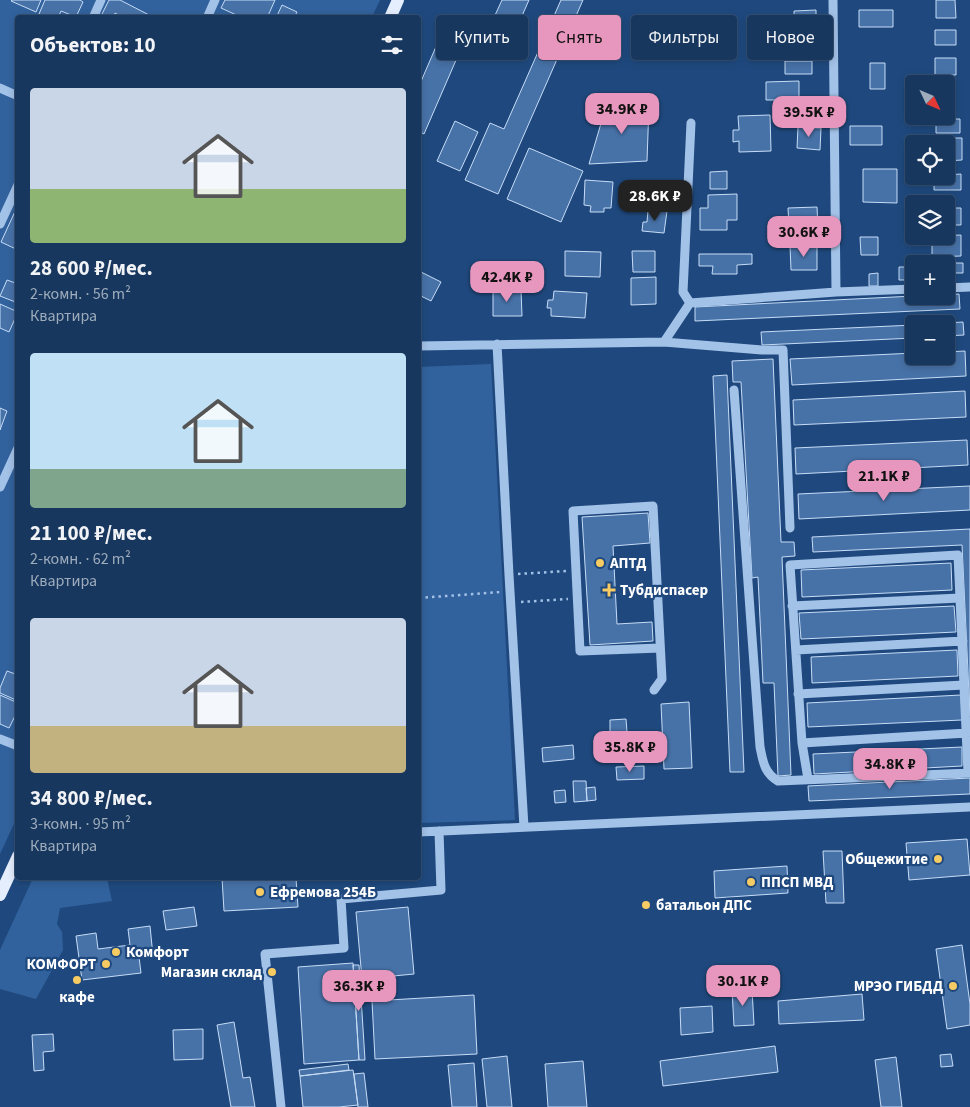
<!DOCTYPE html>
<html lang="ru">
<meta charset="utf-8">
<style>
body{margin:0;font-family:"Source Sans 3",sans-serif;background:#203f64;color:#f1f3f6;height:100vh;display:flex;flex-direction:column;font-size:19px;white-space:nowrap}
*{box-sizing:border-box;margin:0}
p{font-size:16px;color:#9eacbc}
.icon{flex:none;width:28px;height:28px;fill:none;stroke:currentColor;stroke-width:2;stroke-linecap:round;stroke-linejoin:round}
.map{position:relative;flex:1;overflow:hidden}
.panel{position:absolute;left:15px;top:15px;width:406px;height:865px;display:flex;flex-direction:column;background:#17375e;border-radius:5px;box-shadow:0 2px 8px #0003,0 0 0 1px #365173}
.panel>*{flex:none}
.banner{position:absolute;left:436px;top:15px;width:459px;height:45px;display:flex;gap:10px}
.needle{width:32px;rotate:134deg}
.controls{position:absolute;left:905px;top:75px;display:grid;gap:10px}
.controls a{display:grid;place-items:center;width:50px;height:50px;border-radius:5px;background:#17375e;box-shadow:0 2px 8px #0003,0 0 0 1px #365173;font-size:25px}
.price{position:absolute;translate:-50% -42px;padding:0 11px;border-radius:10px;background:#e797bd;color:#111;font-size:16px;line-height:32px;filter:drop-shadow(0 1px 2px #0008)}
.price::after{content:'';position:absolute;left:50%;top:30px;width:15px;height:11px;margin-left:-8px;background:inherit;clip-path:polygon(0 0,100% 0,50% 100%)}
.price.on{background:#222;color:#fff}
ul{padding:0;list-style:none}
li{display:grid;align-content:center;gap:10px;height:265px;padding:0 15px}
li span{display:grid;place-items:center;height:155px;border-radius:5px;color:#555}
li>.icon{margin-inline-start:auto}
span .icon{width:90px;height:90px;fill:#fffc;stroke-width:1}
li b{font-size:21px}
h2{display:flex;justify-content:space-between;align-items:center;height:60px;padding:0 15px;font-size:21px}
.pill{padding:0 18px;border-radius:5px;background:#17375e;box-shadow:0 2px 8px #0003,0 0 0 1px #365173;font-size:18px;line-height:45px}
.pill.on{background:#e797bd;color:#111}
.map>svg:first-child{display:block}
.green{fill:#32629d}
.building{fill:#4772a8;stroke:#c6dcf6}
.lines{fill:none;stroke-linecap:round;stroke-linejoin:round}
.path{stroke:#a3c2e8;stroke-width:2.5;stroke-dasharray:2.5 4;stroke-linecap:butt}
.minor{stroke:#a3c2e8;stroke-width:9}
.major{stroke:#e5eefd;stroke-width:12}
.poi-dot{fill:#f6cb63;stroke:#1f497e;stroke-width:2}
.labels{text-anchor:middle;stroke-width:4.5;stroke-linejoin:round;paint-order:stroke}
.poi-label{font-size:15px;font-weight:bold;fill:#fff;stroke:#1f497e;text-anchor:start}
</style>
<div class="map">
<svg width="970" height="1107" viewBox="0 0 970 1107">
<rect width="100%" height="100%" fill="#1f497e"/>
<path class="green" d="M0,0h380l-8,17 -354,1v797l-18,39z
M491,364l24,456 -96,3v-456z
M33,878h74l5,23 -52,7 -3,16 5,8 1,18 -27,49 -36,-10v-39z"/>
<path class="building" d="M12,0h29l-5,12 -25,-11z
M45,0h35l3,2 -7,15 -15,-6 -3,7h-10l-9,-4z
M109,0h11l31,16 -1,2h-26l-9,-5 -2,5h-13z
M225,0h50l-8,18h-24l-22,-10z
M502,0h27l-15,34 -23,-10z
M561,0h22l-85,194 -33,-14 25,-57 14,6z
M936,0h19l1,18h-20z
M282,5l15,7 -3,6h-18z
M816,10v24h-22v-23z
M859,10h34v17h-34z
M935,30h21v15h-21z
M441,35l22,9 -39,90 -5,-3v-45z
M935,58h21v17h-21z
M785,61h27v13h-27z
M870,63h15v26h-15z
M799,81v19h-33v-18z
M607,103l42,2 -2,56 -58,3z
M946,109h3v10h11v14h-24v-17h10z
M770,115l1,36 -32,1v-11l-6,1v-12h6l-1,-14z
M455,121l23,11 -18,39 -23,-10z
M850,126h32v19h-32z
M798,127l23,1 -1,22 -23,-2z
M916,135h17v9h-17z
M938,138h24v22l-16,1v-17h-8z
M529,148l54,23 -22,51 -54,-23z
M863,169h34v34l-34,-1z
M727,171v18h-17v-17z
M961,174v16h-27v-14z
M585,180l28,2 -2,26h-7v4h-14l1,-6 -7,-1z
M737,194v26h-10v10h-27v-22h8v-13z
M18,205v45l-17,-8z
M817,207l1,20h-29l-1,-19z
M946,208h15v17h-15z
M648,210l19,1 -3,22 -22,-2 1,-9h4z
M961,235v21l-29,1v-21z
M860,237h18v18h-17z
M790,246h27v24h-26z
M565,251l36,1 -1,25 -35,-1z
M632,251h23v21h-22z
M699,254h53v10l-15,1v9h-25l1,-8h-14z
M953,263h10v10h-10z
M899,267h15v13h-15z
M419,271l22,11 -10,19 -12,-6z
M878,273v13h-9v-12z
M656,277v27l-25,1v-27z
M7,280l11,4v19l-18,-7z
M521,290l1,26h-29v-25z
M554,291l33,2 -2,25 -34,-2v-8h-4l1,-8h5z
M959,294l1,15 -265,12v-14l219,-11h32v-1z
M0,304l18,8 -9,20 -9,-4z
M963,322l1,13 -18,1v-12h-14z
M914,325v13l-152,7 -1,-13z
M965,351l1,25 -174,9 -2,-26 124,-6v3h32v-4z
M773,359l8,183h13l1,14 -13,1 9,218 -13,1 -4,-93h-11l-5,-106 -6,1 -11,-196h-8l-1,-21z
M727,375l17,397h-14l-17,-396z
M965,391l1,26 -172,8 -1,-25z
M0,408l7,3 -7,19z
M967,440l1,25 -172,9 -1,-26z
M970,486v24l-171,9 -1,-25z
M648,513l2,30 -37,3 4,78 35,-2 1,19 -63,4 -8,-128z
M970,529v187l-8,-171 -149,7 -1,-15z
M951,563l1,27 -150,7 -1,-27z
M954,606l2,26 -155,7 -2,-26z
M957,650l1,26 -146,7 -1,-26z
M7,671l11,4v26l-18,-8v-5z
M0,695l18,8v7l-9,18 -9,-4z
M961,695l1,25 -154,7 -1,-24z
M689,702l3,66 -28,1 -3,-65z
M626,719l1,13 -17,2v-14z
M573,745l1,14 -31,3 -1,-14z
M962,747v19l-148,8 -1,-20z
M644,766v13l-27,1 -1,-13z
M970,778v16l-161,7 -1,-15z
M573,781h13l1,20 -13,1z
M595,787l1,13 -9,1 -1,-13z
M565,790l1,12 -11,1 -1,-12z
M967,839l3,36 -61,5 -3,-37z
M823,851h19l2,52h-18z
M787,866l1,27 -73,5 -1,-27z
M222,878h74l2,29 -74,4z
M194,907l3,19 -31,4 -3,-19z
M408,907l6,67 -52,5 -6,-67z
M150,926l3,30 -14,1 2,16 -59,7 -6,-44 20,-3 2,16 32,-4 -2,-16z
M962,945l8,59v21l-23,4 -11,-80z
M353,963l6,97 -55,4 -6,-97z
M353,965h6l6,95h-6z
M752,989l2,36 -20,1 -2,-36z
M862,994l2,26 -85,4 -1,-23z
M474,995l3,59 -102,5 -3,-58z
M712,1006l1,26 -32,3 -1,-27z
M234,1022l9,56 7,-1 5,30h-24l-14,-82z
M203,1029v30l-29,1 -1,-30z
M53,1034l1,17 -11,1 1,18 -10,1 -2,-36z
M775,1046l3,26 -115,14 -3,-25z
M951,1054l2,12 -12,1 -1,-12z
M507,1056l5,51h-25l-5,-48z
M896,1057l6,50h-21l-6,-47z
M583,1061l4,46h-39l-3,-43z
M474,1063l3,44h-25l-4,-42z
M348,1064l1,6 -49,6 -1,-6z
M353,1070l5,35 -19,2h-36l-3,-31z
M364,1073l4,34h-10l-4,-33z"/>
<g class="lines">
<path class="path" d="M518,574l49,-3
M419,598l82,-6
M521,602l47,-3"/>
<path class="minor" d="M833,0l3,292
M93,18l8,-18
M207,18l8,-18
M0,88l18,8
M0,224l18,-39
M946,288l24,-1
M690,303l-7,-11 8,-169
M664,342l98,8h21l7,178
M497,344l12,231 15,252
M419,346l245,-4 26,-39 146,-11 78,-3
M734,390l26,357c3,14 4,26 18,34l192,-8
M0,487l18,-39
M792,606l168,-8
M796,650l167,-9
M654,690l8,-11 -9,-173 -80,5 7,140 80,-3
M798,694l166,-9
M0,739l18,7
M802,743l165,-10
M808,779l-6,-36 -12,-178 168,-10 10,218
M419,832l551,-25
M281,1107l-16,-153 79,-6 -3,-49 100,-9 -2,-59"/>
<path class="major" d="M390,18l8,-18
M0,895l18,-39"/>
</g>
<g class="poi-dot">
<circle cx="600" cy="563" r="5"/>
<path d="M606.5 582.5h5v5h5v5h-5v5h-5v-5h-5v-5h5z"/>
<circle cx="938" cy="859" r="5"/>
<circle cx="751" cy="882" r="5"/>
<circle cx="260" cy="892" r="5"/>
<circle cx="646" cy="905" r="5"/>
<circle cx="116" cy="952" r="5"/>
<circle cx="106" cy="964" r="5"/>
<circle cx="272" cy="972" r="5"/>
<circle cx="77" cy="980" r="5"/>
<circle cx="953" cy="986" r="5"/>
</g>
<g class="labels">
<g class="poi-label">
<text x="610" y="568">АПТД</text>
<text x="620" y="595">Тубдиспасер</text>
<text x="928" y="864" text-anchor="end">Общежитие</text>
<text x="761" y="887">ППСП МВД</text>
<text x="270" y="897">Ефремова 254Б</text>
<text x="656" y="910">батальон ДПС</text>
<text x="126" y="957">Комфорт</text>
<text x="96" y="969" text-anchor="end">КОМФОРТ</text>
<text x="262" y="977" text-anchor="end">Магазин склад</text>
<text x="943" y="991" text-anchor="end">МРЭО ГИБДД</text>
<text x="77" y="1002" text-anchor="middle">кафе</text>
</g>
</g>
</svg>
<div class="controls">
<a><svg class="needle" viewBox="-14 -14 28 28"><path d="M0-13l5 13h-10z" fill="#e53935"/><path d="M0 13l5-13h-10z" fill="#9eacbc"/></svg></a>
<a><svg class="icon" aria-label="locate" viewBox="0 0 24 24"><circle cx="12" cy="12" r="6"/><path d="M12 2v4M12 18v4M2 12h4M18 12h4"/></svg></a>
<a><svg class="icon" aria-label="layers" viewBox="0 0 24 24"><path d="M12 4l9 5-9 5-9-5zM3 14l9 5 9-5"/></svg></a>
<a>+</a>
<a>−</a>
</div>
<b class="price" style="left:622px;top:135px">34.9K ₽</b>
<b class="price" style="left:809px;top:138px">39.5K ₽</b>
<b class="price on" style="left:655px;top:222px">28.6K ₽</b>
<b class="price" style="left:804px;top:258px">30.6K ₽</b>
<b class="price" style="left:507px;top:303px">42.4K ₽</b>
<b class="price" style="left:884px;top:502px">21.1K ₽</b>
<b class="price" style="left:630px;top:773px">35.8K ₽</b>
<b class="price" style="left:890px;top:790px">34.8K ₽</b>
<b class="price" style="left:743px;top:1007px">30.1K ₽</b>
<b class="price" style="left:359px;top:1012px">36.3K ₽</b>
<div class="banner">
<a class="pill">Купить</a>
<a class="pill on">Снять</a>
<a class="pill">Фильтры</a>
<a class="pill">Новое</a>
</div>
<section class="panel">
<h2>Объектов: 10<svg class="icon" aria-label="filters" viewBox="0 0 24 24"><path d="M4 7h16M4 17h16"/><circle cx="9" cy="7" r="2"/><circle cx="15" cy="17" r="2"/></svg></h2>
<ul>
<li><span style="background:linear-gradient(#c9d6e8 65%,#8fb573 0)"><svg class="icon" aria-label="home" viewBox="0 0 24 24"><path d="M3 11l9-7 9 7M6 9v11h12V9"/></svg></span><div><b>28 600 ₽/мес.</b><p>2-комн. · 56 m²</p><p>Квартира</p></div></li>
<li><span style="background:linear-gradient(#bfe0f5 75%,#7fa58c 0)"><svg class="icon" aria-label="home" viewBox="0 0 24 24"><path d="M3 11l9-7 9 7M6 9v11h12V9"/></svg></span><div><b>21 100 ₽/мес.</b><p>2-комн. · 62 m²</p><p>Квартира</p></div></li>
<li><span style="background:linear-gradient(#c9d6e8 70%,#c2b280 0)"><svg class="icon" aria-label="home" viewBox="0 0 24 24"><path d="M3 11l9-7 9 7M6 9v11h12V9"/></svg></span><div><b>34 800 ₽/мес.</b><p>3-комн. · 95 m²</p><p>Квартира</p></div></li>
</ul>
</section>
</div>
